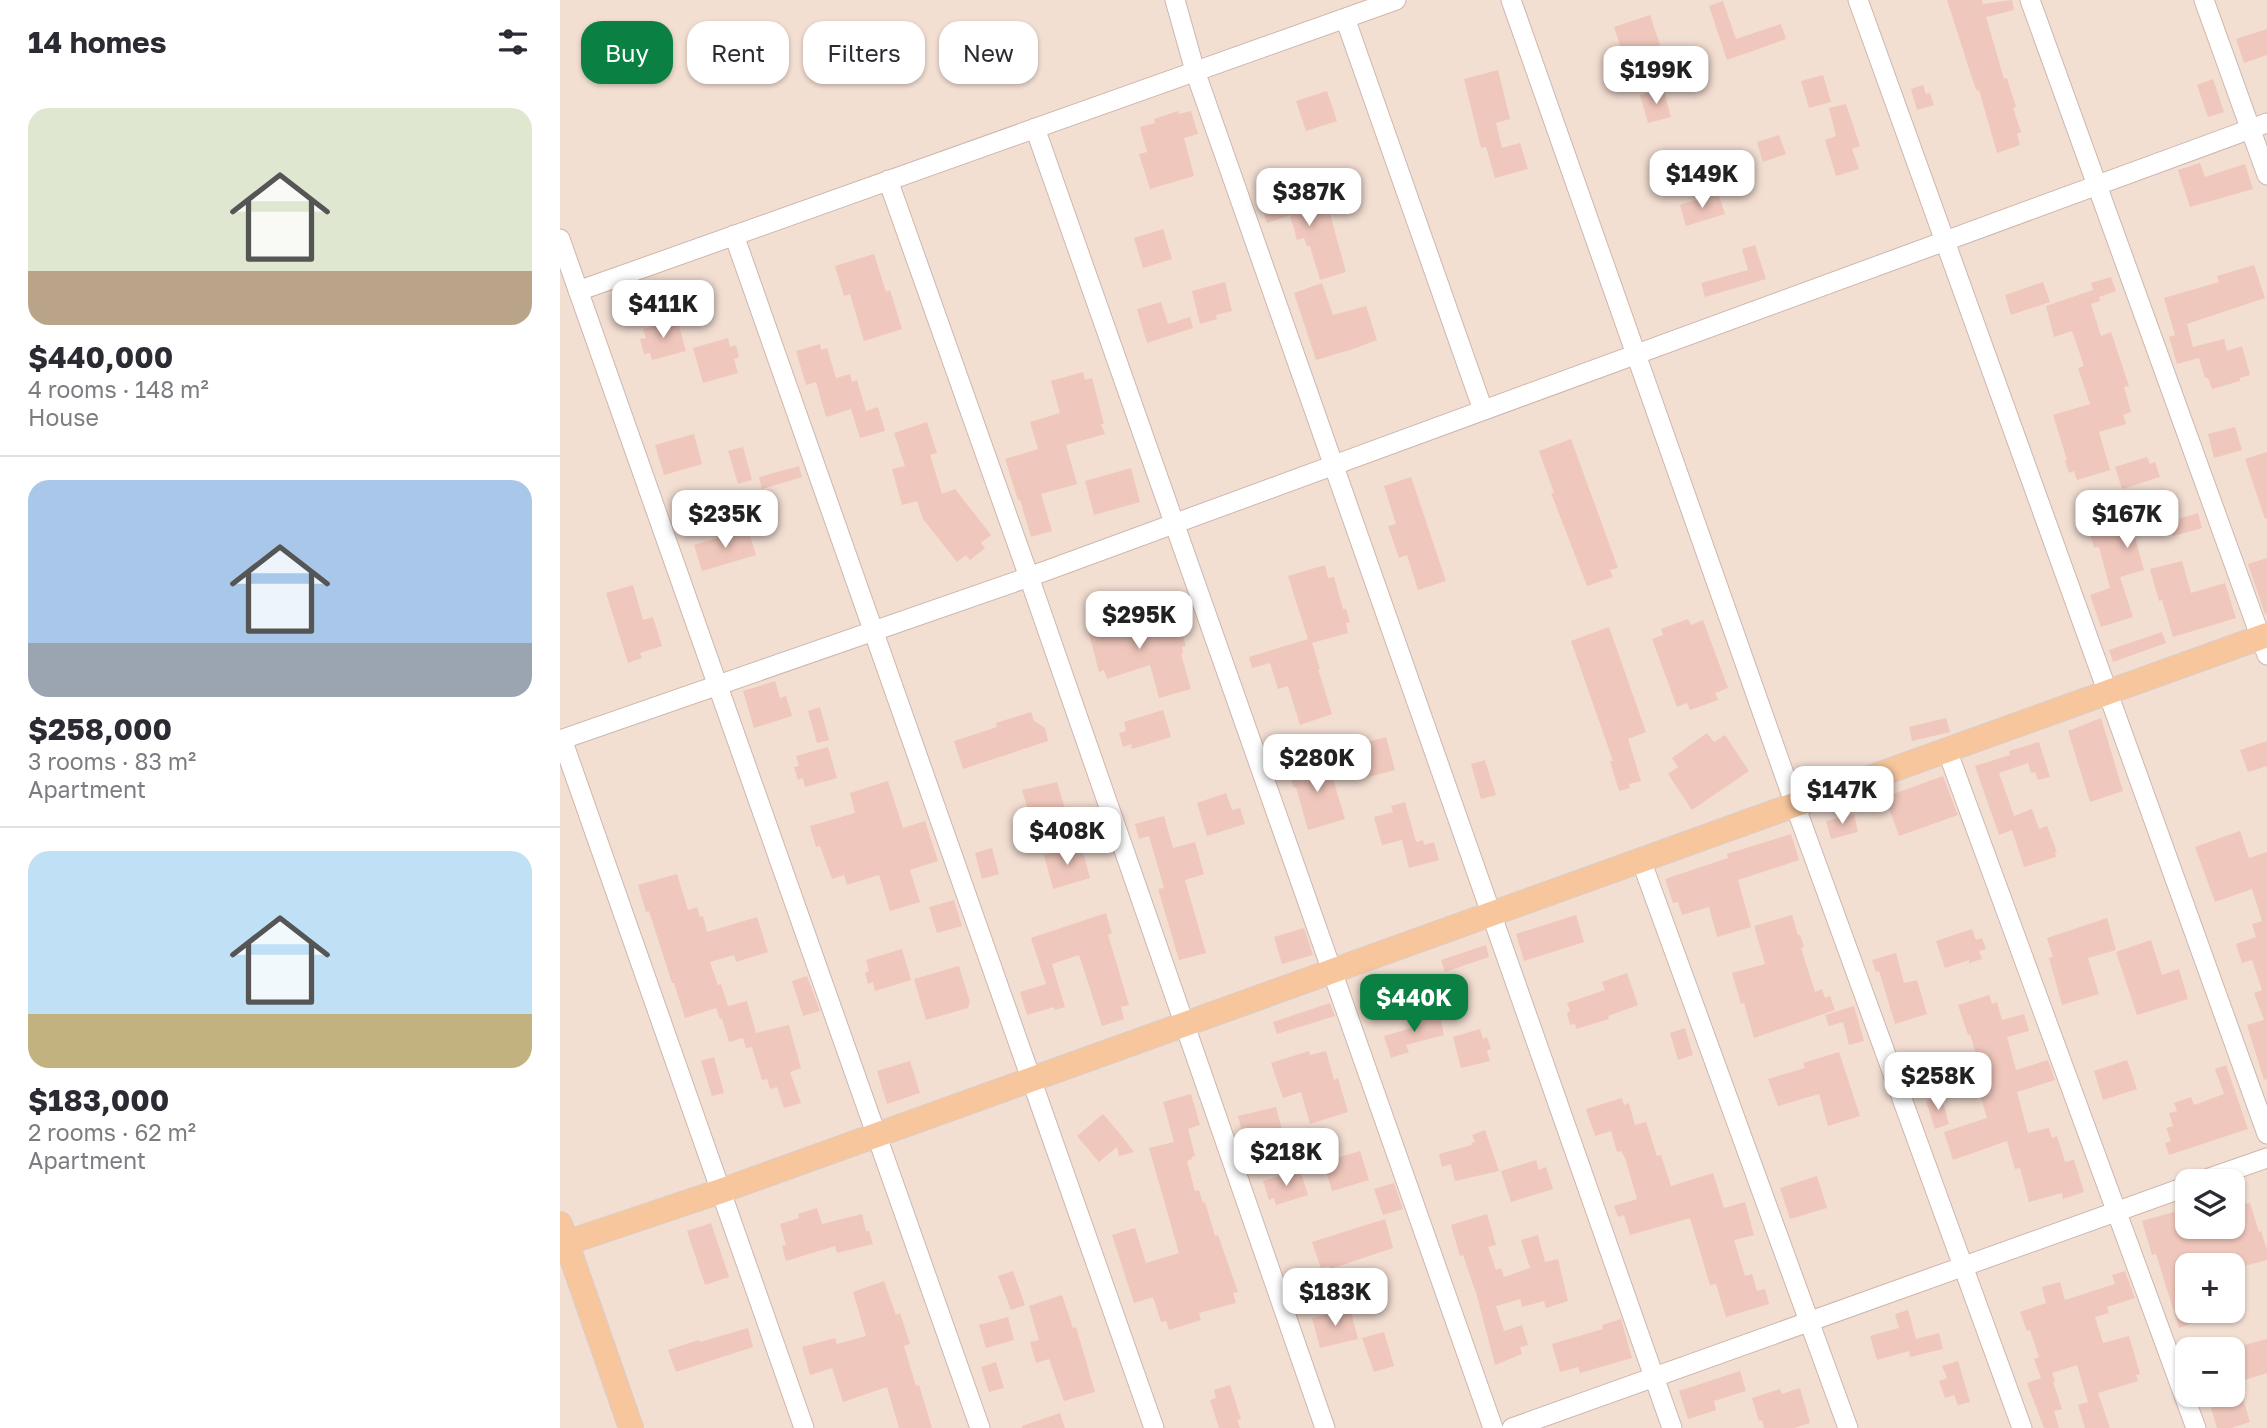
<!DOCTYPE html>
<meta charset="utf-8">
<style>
body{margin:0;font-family:"Golos Text",sans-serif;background:#f2f2f3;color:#2b2b33;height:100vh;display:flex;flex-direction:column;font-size:26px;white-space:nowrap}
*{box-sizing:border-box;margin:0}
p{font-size:23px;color:#7c7c81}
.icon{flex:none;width:38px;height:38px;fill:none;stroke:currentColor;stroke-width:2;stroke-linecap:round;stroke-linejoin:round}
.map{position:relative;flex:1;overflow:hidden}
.sheet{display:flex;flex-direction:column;background:#fff;width:560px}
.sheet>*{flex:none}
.banner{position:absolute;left:21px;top:21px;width:665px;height:63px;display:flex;gap:14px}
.tools{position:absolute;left:1615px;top:1169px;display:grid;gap:14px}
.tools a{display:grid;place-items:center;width:70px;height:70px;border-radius:14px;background:#fff;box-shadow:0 2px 5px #0004;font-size:35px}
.price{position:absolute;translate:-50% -60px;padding:0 16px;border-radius:14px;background:#fff;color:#222;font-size:23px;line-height:46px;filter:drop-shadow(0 2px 4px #0008)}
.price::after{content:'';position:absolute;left:50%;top:42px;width:21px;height:16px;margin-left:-10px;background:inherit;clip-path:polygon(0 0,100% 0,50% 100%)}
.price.selected{background:#0b8043;color:#fff}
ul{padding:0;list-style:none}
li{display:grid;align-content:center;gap:14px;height:371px;padding:0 28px}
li+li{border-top:2px solid #e1e1e2}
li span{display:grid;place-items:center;height:217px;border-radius:21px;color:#555}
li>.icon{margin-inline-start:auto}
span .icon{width:126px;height:126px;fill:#fffc;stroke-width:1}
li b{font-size:30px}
h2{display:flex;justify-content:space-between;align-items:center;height:84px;padding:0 28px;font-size:30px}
.chip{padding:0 24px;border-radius:21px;background:#fff;box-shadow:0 2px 5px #0004;font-size:24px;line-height:63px}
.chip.selected{background:#0b8043;color:#fff}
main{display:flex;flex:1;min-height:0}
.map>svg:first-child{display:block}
.residential{fill:#f3ded2;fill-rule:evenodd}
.building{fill:#f0c7bc}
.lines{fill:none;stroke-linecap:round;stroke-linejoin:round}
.minor-casing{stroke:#ceb6ad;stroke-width:21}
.major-casing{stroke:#d8cecc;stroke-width:26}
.minor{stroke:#fff;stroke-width:19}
.major{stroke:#f8c69d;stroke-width:24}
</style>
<main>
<section class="sheet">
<h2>14 homes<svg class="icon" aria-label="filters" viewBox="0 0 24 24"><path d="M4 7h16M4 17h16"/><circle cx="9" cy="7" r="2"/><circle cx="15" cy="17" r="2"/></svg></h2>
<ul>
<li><span style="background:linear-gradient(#dfe7d0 75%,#b9a48a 0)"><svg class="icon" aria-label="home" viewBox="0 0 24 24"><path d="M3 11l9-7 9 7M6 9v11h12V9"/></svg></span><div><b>$440,000</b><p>4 rooms · 148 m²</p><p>House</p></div></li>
<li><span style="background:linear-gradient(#a9c7e8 75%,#9aa5b1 0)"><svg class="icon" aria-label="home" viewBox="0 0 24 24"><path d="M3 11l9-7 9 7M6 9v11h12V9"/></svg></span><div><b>$258,000</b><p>3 rooms · 83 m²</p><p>Apartment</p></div></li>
<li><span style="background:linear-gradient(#bfe0f5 75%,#c2b280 0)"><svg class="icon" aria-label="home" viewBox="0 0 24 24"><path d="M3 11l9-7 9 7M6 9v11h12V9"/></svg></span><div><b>$183,000</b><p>2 rooms · 62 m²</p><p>Apartment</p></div></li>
</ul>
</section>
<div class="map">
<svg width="1707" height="1428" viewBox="0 0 1707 1428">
<rect width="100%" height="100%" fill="#fbeee3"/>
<path class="residential" d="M0,0h1707v1428h-1707zM1628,1181h45v46h-45zM1628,1265h45v46h-45zM1628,1349h45v46h-45z"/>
<path class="building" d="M1387,0h35l1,4 29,-4 2,10 -28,7 18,62 3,-1 9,29 -3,1 8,24 -4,2 3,11 -23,8 -18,-63 -2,1 -3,-7z
M1163,1l13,38 45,-15 5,15 -59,21 -18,-54z
M1090,15l10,30 -36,12 -10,-30z
M1707,29v26l-23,8 -8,-24z
M938,70l12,49 -14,4 6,25 18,-5 8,26 -33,9 -9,-31 -5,1 -17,-69z
M1263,75l8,27 -22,6 -8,-27z
M1653,79l11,33 -16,5 -11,-32z
M1363,85l3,9 4,-1 4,12 -17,5 -6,-21z
M1103,88l8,29 -23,6 -8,-28z
M767,91l10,30 -31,10 -10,-30z
M1286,104l14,42 -8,3 7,20 -23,7 -11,-36 11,-4 -7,-28z
M618,111l1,3 12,-3 7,23 -14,4 10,38 -44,13 -11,-35 8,-2 -7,-25 15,-4 -1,-4z
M1219,135l7,19 -23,8 -6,-20z
M1640,163l5,14 40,-13 8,25 -63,18 -12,-37z
M727,188l4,14 33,-10 22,80 -26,8 -10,-34h-3l-3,-8 -7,2 -7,-25 -23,8 -8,-26z
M1158,193l7,21 -39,12 -6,-21z
M603,229l9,30 -29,9 -9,-30z
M1195,245l11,34 -61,18 -4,-14 47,-13 -6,-21z
M314,254l12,38 4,-2 12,39 -38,12 -14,-47 -6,2 -9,-30z
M1694,265l11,33 -78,26 6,23 31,-8 3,12 15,-5 8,29 -10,3v3l-28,8 -4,-11h-3l-6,-20 -22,6 -8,-27 6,-2 -11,-37 55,-16 -2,-6z
M1551,277l5,14 -17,6 1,4 -9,3 10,32 10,-4 18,54 -5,1 7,25 -8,3 3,9 -27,8 11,38 -33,10 -3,-9 -5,2 -4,-13h2l-14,-45 37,-11 -12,-36 6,-2 -12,-35 -18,6 -8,-31 47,-16 -2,-7z
M665,282l7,29 -16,4 1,4 -17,5 -8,-33z
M1483,282l7,20 -39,13 -6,-20z
M762,283l11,32 33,-9 11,34 -24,9 -37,11 -22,-67z
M601,302l7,22 22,-7 3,11 -46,15 -10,-34z
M117,319l9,32 -34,9 -2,-7 -6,1 -4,-15 6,-1 -3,-9z
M168,338l2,9 6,-2 3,12 -5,2 4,14 -35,10 -10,-35z
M260,344l1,6 6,-2 9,30 14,-4 2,8 5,-2 9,31 12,-4 7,24 -25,7 -9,-29 -25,8 -10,-35 -10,3 -10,-34z
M523,372l2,8 7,-2 12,46h-3l4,10 -39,11 11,39 -36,10 11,37 -21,6 -11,-37h-2l-13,-41 33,-10 -8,-27 30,-9 -9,-32z
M367,422l10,31 -7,2 12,39 13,-5 36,46 -10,8 4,5 -15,12 -4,-5 -9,7 -34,-43 -6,-18 -15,4 -10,-36 13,-3 -11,-33z
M1675,427l7,23 -28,8 -6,-24z
M134,434l8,30 -38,11 -9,-30z
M1011,439l47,129 -8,2 3,7 -26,9 -36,-93h3l-15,-42z
M183,447l9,33 -14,4 -10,-33z
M1707,452v66l-2,1 -20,-60z
M1587,457l3,7 5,-2 5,15 -38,12 -7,-22z
M239,466l3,11 -40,12 -3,-12z
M571,468l9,34 -46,13 -9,-34z
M851,477l35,104 -28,9 -11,-35 -8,3 -11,-32 8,-2 -12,-38z
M1605,498l7,23 26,-8 4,15 -29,8 -4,-12 -35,10 10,36 -24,7 13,40 -32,10 -11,-32 20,-7 -11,-41 -5,1 -10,-35 11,-3 2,7z
M188,529l8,26 -54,16 -8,-26z
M1707,558v56h-2l-17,-50z
M1622,561l9,32 34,-10 11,35 -63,19 -11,-37 -3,1 -9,-32z
M765,565l3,13 6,-1 9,32h3l4,13 -4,1 2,10 -36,10 8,26h-2l14,45 -32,11 -12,-39 -10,3 -8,-26 -18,5 -3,-11 59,-18 -20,-63z
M73,585l10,35 10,-3 9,29 -22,7 2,5 -14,5 -22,-70z
M559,604l10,32 44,-14 2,3 4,-1 7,22 -4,1 1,6 -2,1 10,35 -32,9 -9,-33 -43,14 -3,-9 -5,2 -12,-46 6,-2 -3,-11z
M1128,619l3,6 12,-5 25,68 -13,5 3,7 -28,10 -3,-7 -10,4 -25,-68 11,-4 -2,-6z
M1049,627l37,105 -18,7 13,42 -12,3 1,4 -11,3 -9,-30h3l-42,-120z
M1602,632l4,11 -53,19 -4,-12z
M215,681l5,17 6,-2 6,20 -38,12 -11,-37z
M260,707l9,33 -12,3 -9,-32z
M603,710l8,27 -39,12 -1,-5 -8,3 -4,-14 7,-2 -2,-9z
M471,712l3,9 11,7 3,13 -85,28 -9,-28 43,-14 -1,-4z
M1386,718l4,14 -38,9 -3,-14z
M1541,718l22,73 -33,11 -22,-71z
M1147,733l7,9 11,-7 24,36 -57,39 -24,-36 10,-7 -6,-9z
M826,737l9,33 -38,10 -9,-33z
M1707,741v25l-19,6 -8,-22z
M1479,742l11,35 -12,3 -3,-8 -4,1 -3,-10 -29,10 15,43 18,-7 7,20 8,-3 10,26h-2l1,5 -32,10 -12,-37 -13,5 -24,-69 35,-11 -1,-4z
M268,747l9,31 -32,9 -2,-9 -5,2 -4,-13 5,-1 -3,-10z
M767,759l18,60 -37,11 -12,-43 -2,1 -5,-17z
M925,760l11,35 -15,4 -10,-35z
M1383,776l15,39 -59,21 -14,-39z
M328,781l15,47 22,-7 13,40 -28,9 10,32 -30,9 -11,-36 -32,10 -3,-10 -12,4 -12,-33 -4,1 -6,-21 45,-13 -5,-20z
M497,782l8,27 -34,11 -9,-30z
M666,793l6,17 8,-2 5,16 -38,12 -10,-33z
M845,802l11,40 7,-2 1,5 10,-3 5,18 -30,8 -7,-28 -20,5 -8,-28 19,-5 -2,-6z
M1294,814l4,18 -27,7 -5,-18z
M604,816l9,32 22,-6 9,32 -19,6 21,73 -27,7 -21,-71 6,-1 -15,-52 -10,3 -4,-15z
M1680,831l9,27 18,-6v227l-3,1 -17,-55 17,-5 -10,-27 8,-3 -10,-30 -10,3 -6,-19 20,-7 -4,-13 10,-3 -10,-32 -37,13 -20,-55z
M1231,834l8,26 -61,20 13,47 -34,10 -8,-30 -27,8 -4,-13 -5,1 -8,-24 63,-21 -1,-4z
M521,845l9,33 -37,11 -9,-34z
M432,848l7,26 -17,5 -7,-26z
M117,874l11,36 9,-3 3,10 3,-1 4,16 50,-15 11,35 -32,10 -2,-7 -24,7 8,23 3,-1 7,22 19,-5 9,32 33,-8 12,43 -11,4 11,31 -17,5 -7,-21 -7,2 -3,-10 -5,1 -10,-33 -6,1 -3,-10 -14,4 -7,-23h-2l-4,-11 -31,10 -11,-35h-2l-23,-72 -3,1 -8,-27z
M394,900l8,26 -25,7 -8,-26z
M546,913l6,20 -4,2 21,70 -8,2 3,12 -22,7 -23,-71 -27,9 13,43 -10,3 -1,-3 -27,8 -7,-23 26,-8 -15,-46z
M1016,915l8,27 -60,19 -8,-27z
M1232,915l6,20h2l4,12 -3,1 14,44 7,-3 3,9 5,-2 5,14 -81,28 -10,-35 -3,1 -9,-31 33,-9 -11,-38z
M1547,918l9,32 -28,8 11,36 -37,11 -13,-47 4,-1 -6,-19z
M744,928l9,27 -31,9 -8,-27z
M1412,929l4,11 6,-2 4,11 -7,2 3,8 -13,4v-3l-24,8 -9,-27z
M1591,940l11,35 17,-6 9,30 -51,16 -21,-63z
M926,945l3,12 -44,15 -4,-12z
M342,949l9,31 -36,11 -2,-9 -5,2 -3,-11 4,-2 -3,-11z
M1336,953l8,30 13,-3 10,34 -32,10 -16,-53 -3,1 -4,-12z
M399,966l11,36 -2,6 -42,12 -12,-41z
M1067,973l11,32 -30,11 1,3 -33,10 -1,-5 -5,1 -3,-12 3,-2 -3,-8 38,-13 -3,-8z
M247,976l13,35 -17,5 -11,-35z
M839,979l4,13 -35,10 -4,-13z
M1429,995l3,9 5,-2 5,18 22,-6 5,17 -22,6 9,33 32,-10 7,20 -38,12 11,41 21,-5 3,10 5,-2 8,26 9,-2 10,32 -21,7 -1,-6 -33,9 -9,-34 -5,1 -8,-28 -54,19 -9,-28 43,-14 -13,-42 8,-2 -12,-40 -2,1 -10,-30z
M770,1003l5,13 -58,18 -4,-12z
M1294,1006l10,35 -15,4 -6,-23 -14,4 -4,-11z
M879,1013l5,22 -38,10 3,7 -18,6 -7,-22 27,-8 -2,-7z
M1125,1028l8,27 -15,5 -8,-27z
M920,1029l3,10 4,-2 4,12 -4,1 3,11 -29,7 -8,-31z
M749,1051l1,4 16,-4 8,29 4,-2 10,34 -38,12 -9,-32 -18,6 -12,-35z
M1279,1052l21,64 -32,10 -9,-32 -41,12 -10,-27 37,-11 -2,-5z
M154,1057l10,36 -12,3 -11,-35z
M1567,1060l10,29 -34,11 -9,-29z
M350,1061l10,32 -33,11 -10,-33z
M1666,1065l22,64 -79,26 -4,-12 6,-2 -5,-13 7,-2 -4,-13 8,-2 -3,-8 17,-6 3,8 30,-11 -9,-25z
M631,1094l9,31 -12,4 7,27 -3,1v2l-5,2 8,30 4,-1 4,13 2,-1 10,34 3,-1 20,57 -5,1 3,10 -37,10 2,7 -32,10 -3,-9 -5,1 -8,-25 -19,6 -22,-68 23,-7 11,35 33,-10 -30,-105 25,-6 -11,-40z
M1381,1096l8,28 -14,5 -9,-28z
M1062,1098l2,7 5,-2 6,22 11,-3 11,34 4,-1 10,31 42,-13 11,35 21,-6 9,33 -20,5 11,36 7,-2 5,17 8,-2 4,15 -43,13 -10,-33 -6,1 -20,-67 -60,17 -6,-20 -6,2 -4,-11 23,-7 -12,-41 -4,-7 -4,1 -6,-21 -16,5 -9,-27z
M716,1107l7,27 -38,9 -7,-27z
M543,1114l22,26 9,12 -15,4 -2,-9 -18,15 -22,-26z
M925,1130l14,41 -44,10 -4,-17 -9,3 -3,-13 33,-9 -1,-2 4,-1 -3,-7z
M800,1151l9,29 -37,11 -9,-29z
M976,1160l3,10 7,-3 7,22 -42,13 -10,-31z
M740,1170l8,25 -32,10 -2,-7 -5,2 -6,-19z
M1257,1176l10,32 -37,11 -10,-31z
M834,1183l9,26 -20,6 -9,-26z
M1683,1192l3,12 4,-1 9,29 2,-1 6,19v10l-34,9v-4h-45v46h34v1l-43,16 -23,-74 -4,1 -10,-34 46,-13v19h45v-32z
M257,1208l5,16 40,-10 4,17h3l4,13 -36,9 -2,-7 -49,15 -4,-15 4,-1 -6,-21 19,-6 -1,-4z
M927,1214l9,31 -8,2 8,23 5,-2 3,9 26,-9 -9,-28 17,-5 7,27 13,-3 10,42 -22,7 -2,-7 -22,6 -2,-8 -24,7 8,25 18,-6 6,20 -8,2 2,7 -27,11 -18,-69 -14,-41 -3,1 -9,-31z
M825,1219l8,29 -63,21 -1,-3 -8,2 -9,-26z
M151,1223l18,54 -24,8 -18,-54z
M453,1271l12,34 -14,5 -13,-34z
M1565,1271l10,27 -28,9 2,6 -14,4 8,26 26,-7 11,38 -4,1 2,6 -40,12 12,35h-25l-7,-23 10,-3 -11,-37 -25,8 3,8 -2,1 9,27 -8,2 5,17h-15l-17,-45 14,-5 -7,-19 5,-2 -9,-27 -3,1 -7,-19 26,-9 -4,-16 18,-5 5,18 50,-16 -3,-9z
M324,1281l12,34 4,-2 10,31 -6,2 12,40 3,-1 13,43h-33l-12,-41 -44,15 -11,-34 -22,7 -8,-28 33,-9 2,6 29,-8 -13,-44z
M502,1295l11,33 3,-1 19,65 -31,9 -15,-42 -13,4 -6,-21 9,-2 -10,-34z
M790,1308l8,31 -38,9 -8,-30z
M1348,1310l8,29 23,-6 4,16 -33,8 -1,-6 -32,9 -7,-24 29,-8 -4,-14z
M448,1317l6,23 -28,8 -7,-23z
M1061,1319l11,39 -52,15 -2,-6 -18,5 -8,-28 51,-15 -1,-4z
M188,1328l5,19 -77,25 -8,-22 31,-10 1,2z
M824,1332l10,34 -20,6 -12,-34z
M1707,1339v34l-29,9 12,40 -19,6h-14l-6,-20 22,-7v-53z
M1398,1361l12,41 -12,3 -4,-10 -9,3 -6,-17 8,-3 -5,-12z
M436,1362l8,26 -15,4 -8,-25z
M1180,1371l6,20 -32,10 2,9 -28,9 -9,-28z
M670,1385l11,34 -4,1 3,8h-21l-9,-28 6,-2 -2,-8z
M1240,1388l10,35 -16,5h-30l-2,-8 -3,1 -7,-23 28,-9 2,5z
M500,1413l5,15h-43v-2z"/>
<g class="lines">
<defs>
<path id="minor" d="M615,0l20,71 477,1357
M951,0l284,805 227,623
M1298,0l409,1134
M1470,0l237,655
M1644,0l63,175
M785,18l138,392
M475,128l458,1300
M328,180l141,397 296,851
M174,235l420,1193
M0,239l420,1189
M18,291l818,-291
M2,739l242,689
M0,740l469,-163 1238,-454
M1387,750l249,678
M1081,860l207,568
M1641,1181l66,-23
M952,1428l676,-242"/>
<path id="major" d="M0,1224l71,204
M0,1245l161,-54 1546,-556"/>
</defs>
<use href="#minor" class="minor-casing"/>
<use href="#major" class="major-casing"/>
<use href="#minor" class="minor"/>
<use href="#major" class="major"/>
</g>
</svg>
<div class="tools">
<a><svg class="icon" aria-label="layers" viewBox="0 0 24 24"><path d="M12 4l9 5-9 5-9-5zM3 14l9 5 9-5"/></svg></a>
<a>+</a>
<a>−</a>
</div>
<b class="price" style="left:1096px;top:106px">$199K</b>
<b class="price" style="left:1142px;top:210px">$149K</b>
<b class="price" style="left:749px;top:228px">$387K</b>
<b class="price" style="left:103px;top:340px">$411K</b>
<b class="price" style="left:165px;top:550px">$235K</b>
<b class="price" style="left:1567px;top:550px">$167K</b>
<b class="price" style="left:579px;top:651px">$295K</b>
<b class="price" style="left:757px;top:794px">$280K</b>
<b class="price" style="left:1282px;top:826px">$147K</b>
<b class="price" style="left:507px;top:867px">$408K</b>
<b class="price selected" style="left:854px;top:1034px">$440K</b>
<b class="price" style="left:1378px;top:1112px">$258K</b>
<b class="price" style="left:726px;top:1188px">$218K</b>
<b class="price" style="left:775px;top:1328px">$183K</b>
<div class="banner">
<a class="chip selected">Buy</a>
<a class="chip">Rent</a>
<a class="chip">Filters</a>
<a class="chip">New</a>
</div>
</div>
</main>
